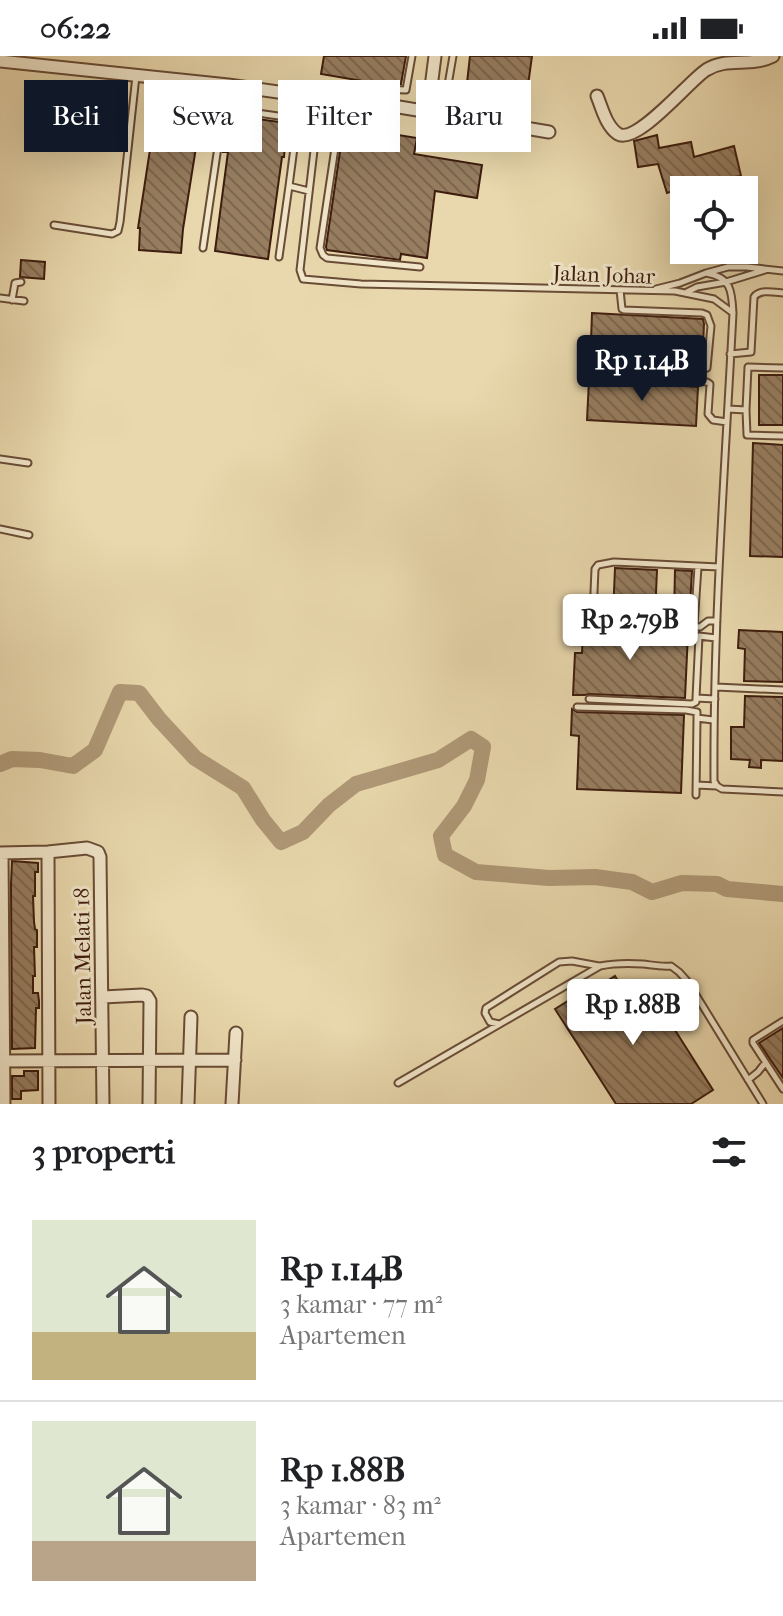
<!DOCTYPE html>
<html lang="id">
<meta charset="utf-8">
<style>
body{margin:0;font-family:"IM FELL French Canon",serif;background:#f2f2f2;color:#202124;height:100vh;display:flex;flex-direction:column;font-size:30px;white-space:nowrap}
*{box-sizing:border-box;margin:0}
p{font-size:26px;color:#757577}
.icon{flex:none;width:44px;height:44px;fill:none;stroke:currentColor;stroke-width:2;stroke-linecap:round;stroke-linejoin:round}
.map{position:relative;height:1048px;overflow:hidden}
.drawer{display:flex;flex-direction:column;background:#fff;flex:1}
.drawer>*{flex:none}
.guide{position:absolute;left:24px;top:24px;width:736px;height:72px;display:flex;gap:16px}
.controls{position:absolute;left:670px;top:120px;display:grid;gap:16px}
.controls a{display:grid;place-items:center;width:88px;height:88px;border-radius:0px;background:#fff;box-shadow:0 8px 32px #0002;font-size:40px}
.price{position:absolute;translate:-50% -68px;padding:0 18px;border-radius:8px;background:#fff;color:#222;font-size:26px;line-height:52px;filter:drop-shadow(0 2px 4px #0008)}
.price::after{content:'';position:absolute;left:50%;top:48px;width:24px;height:18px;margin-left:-12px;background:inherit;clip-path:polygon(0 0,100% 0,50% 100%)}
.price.selected{background:#111827;color:#fff}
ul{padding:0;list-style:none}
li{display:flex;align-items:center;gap:24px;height:200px;padding:0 32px}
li+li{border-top:2px solid #e0e0e0}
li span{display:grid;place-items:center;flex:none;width:224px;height:160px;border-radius:0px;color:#555}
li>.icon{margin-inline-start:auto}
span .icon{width:96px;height:96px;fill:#fffc;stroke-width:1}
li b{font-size:34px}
h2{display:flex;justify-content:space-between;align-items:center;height:96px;padding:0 32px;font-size:34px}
.tag{padding:0 28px;border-radius:0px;background:#fff;box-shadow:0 8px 32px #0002;font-size:28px;line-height:72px}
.tag.selected{background:#111827;color:#fff}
.status{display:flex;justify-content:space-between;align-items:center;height:56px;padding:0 40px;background:#fff;direction:ltr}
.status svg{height:22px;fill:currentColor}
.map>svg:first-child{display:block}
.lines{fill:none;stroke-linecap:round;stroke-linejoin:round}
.river{stroke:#af9877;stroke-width:16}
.building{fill:url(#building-back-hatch);stroke:#3e1d0e;stroke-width:2}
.lane-casing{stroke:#694c36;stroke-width:9}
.street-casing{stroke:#694c36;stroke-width:15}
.lane{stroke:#f1e6ca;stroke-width:5}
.street{stroke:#f1e6ca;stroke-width:11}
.labels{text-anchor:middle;stroke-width:6;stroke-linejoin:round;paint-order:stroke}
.street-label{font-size:22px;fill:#3e1d0e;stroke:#f1e6ca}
</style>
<div class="status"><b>06:22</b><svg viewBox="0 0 49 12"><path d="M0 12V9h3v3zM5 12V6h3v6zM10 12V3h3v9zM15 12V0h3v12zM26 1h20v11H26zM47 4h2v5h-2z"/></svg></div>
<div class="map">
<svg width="783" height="1048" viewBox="0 0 783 1048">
<defs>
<pattern id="building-back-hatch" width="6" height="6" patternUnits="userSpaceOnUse" patternTransform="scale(2)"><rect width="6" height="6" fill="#977e61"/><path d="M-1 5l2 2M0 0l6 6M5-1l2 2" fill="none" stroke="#7d674e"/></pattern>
</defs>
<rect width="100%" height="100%" fill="#e9d8ad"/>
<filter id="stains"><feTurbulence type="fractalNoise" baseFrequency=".0025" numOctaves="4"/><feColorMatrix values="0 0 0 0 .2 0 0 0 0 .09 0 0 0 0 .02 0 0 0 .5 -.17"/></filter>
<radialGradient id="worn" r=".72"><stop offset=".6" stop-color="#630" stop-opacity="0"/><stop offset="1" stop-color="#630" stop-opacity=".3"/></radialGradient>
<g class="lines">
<path class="river" d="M0,708l12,-5 28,1 33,6 22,-16 25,-58 19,1 20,26 36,39 48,30 20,32 18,22 22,-10 26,-27 27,-21 82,-24 33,-21 12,8 -6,33 -13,26 -23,30 4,19 31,17 73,6 46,-1 37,5 20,10 30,-9 35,1 10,5 56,5"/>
</g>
<path class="building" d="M324,0h82l-5,28h-21l-59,-10z
M470,0h62l-6,44h-3l-1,11 -33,-4 2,-11 -25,-4z
M156,39l59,5 -5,42 -13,-1 -14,88 -2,24 -42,-3 1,-22h-2l13,-85 3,1z
M59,44l44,6 -4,32 -43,-5z
M228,59l59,8 -3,34h-2l-14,102 -53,-8 13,-99h-5z
M347,73l36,6 9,-1 25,4 -3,16 68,11 -5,33 -42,-7 -8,67 -26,-4 -1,6 -73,-10 -1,-3 17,-116z
M657,79l2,13 32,-6 3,15 40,-11 7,30 -38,5 -36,12 -9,-29 -20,3 -4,-26z
M21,204l24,2 -1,17 -24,-2z
M592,257l111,6 1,5 -2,40 -106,-4 -4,1 -1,5 1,3h-2z
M759,319h24v50h-24z
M589,324l109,7 -2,39 -109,-6z
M753,387l30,2v112l-33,-1z
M615,512l42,2 -2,47 -42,-2z
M675,514l17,1 -3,50 -1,-5h-14z
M577,555l11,1 -1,7h2l6,9 93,5 -3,65 -96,-4 -4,1h-12l2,-42h7l1,-23h-7z
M739,574l44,2v50l-39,-1 1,-32 -7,-1z
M745,640l38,1v64l-22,-1v8l-12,-1 1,-7 -19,-1v-32h13z
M572,653l5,3 107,3 -3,78 -104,-4 2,-53 -8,-1z
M12,805l26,2v9h-3v24h-2l1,26 1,7 2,1v17h-3l1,29h-2v17h5l1,8v7h-3l-1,40 -23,1 -1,-165z
M615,920l14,22 18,-12 66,104 -22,14h-75l-61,-95 32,-20 3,3z
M783,972v50l-24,-35z
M24,1015h14v19l-17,1v8h-9v-23h12z"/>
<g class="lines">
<defs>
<path id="lane" d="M432,29h16l5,-29
M448,29l4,10c18,6 32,1 32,25
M320,43l-20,171 3,9 58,5 314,7 39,8 19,14
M372,47l8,-14 26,1 6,-34
M393,51l-4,22 -5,1 -38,-7 -8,5 -18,120 3,7 4,3 93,9
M237,54l55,8 5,7 -8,61 20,5
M432,57c-2,10 -6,18 3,24l50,8
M54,169l58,9 6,-3 2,-9 16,-146
M203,192l24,-162
M279,201l10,-71
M706,217c25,4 26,18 27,40 -8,156 -20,312 -19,468l3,5 5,3 61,3
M656,233l24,-6 26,-10 22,-6h19l36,4
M687,236l10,-5 29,-5 39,-12
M0,242l24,3
M12,244l3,-17 6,-1
M730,298l21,-2 3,-55c6,-8 19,-5 29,-4
M596,309l106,5 5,-2 4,-42 -4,-11 -5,-2 -78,-3 -2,-1 -2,-19
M588,318l119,8 3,2 -2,30 5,6 14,2
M728,353l18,1 1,25 36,1
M746,354l2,-43 35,1
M0,403l28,4
M0,473l29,6
M717,565h-9l-8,6 -97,-3 -4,-1 -6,-8 2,-46 3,-4 16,-3 105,5
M694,570l4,-59
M716,631l67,3
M696,642l3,-62 17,2
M589,643l103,5 4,-2v-4l19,1
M577,651l109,3 11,2v6l16,2
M696,729l21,1
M696,739l1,-77
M783,965l-30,19v3l30,46
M499,968l-9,-2 -5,-9 1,-5 73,-46 13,-1 27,5
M748,1024l10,-8 7,-9
M398,1027l202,-117c15,-3 28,-3 43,-2 9,1 18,3 28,2l8,6 9,10 75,122"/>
<path id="street" d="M0,5l228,24 93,13 72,8 156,26
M597,40c5,12 9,30 21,38 19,11 71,-53 88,-64 23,-14 43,-2 67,-14
M428,55l7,-55
M48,796l1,252
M0,797l48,-1 39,-4 11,4 2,5 3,247
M2,797l2,251
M103,941l39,-2 5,1 3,5 -1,103
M0,1005l235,-1
M188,1048l3,-87
M232,1048l4,-71"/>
</defs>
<use href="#lane" class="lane-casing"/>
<use href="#street" class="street-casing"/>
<use href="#lane" class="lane"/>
<use href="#street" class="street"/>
</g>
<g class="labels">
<g class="street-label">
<text transform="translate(604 218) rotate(2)" y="8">Jalan Johar</text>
<text transform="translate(82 900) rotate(-91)" y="8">Jalan Melati 18</text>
</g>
</g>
<rect width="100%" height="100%" filter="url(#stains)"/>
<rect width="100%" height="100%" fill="url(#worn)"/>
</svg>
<div class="controls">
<a><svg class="icon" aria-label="locate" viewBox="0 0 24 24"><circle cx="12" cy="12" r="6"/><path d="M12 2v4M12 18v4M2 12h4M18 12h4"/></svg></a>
</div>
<b class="price selected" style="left:642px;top:347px">Rp 1.14B</b>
<b class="price" style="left:630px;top:606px">Rp 2.79B</b>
<b class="price" style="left:633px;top:991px">Rp 1.88B</b>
<div class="guide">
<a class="tag selected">Beli</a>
<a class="tag">Sewa</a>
<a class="tag">Filter</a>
<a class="tag">Baru</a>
</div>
</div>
<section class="drawer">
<h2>3 properti<svg class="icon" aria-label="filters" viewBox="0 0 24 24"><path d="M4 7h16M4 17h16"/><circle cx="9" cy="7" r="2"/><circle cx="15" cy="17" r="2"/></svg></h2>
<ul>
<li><span style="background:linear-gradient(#dfe7d0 70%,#c2b280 0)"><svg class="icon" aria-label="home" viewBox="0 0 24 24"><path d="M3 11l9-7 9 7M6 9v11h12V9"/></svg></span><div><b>Rp 1.14B</b><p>3 kamar · 77 m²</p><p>Apartemen</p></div></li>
<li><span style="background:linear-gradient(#dfe7d0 75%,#b9a48a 0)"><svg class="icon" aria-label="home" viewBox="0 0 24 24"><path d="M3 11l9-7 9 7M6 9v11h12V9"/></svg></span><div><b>Rp 1.88B</b><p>3 kamar · 83 m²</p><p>Apartemen</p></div></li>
</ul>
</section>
